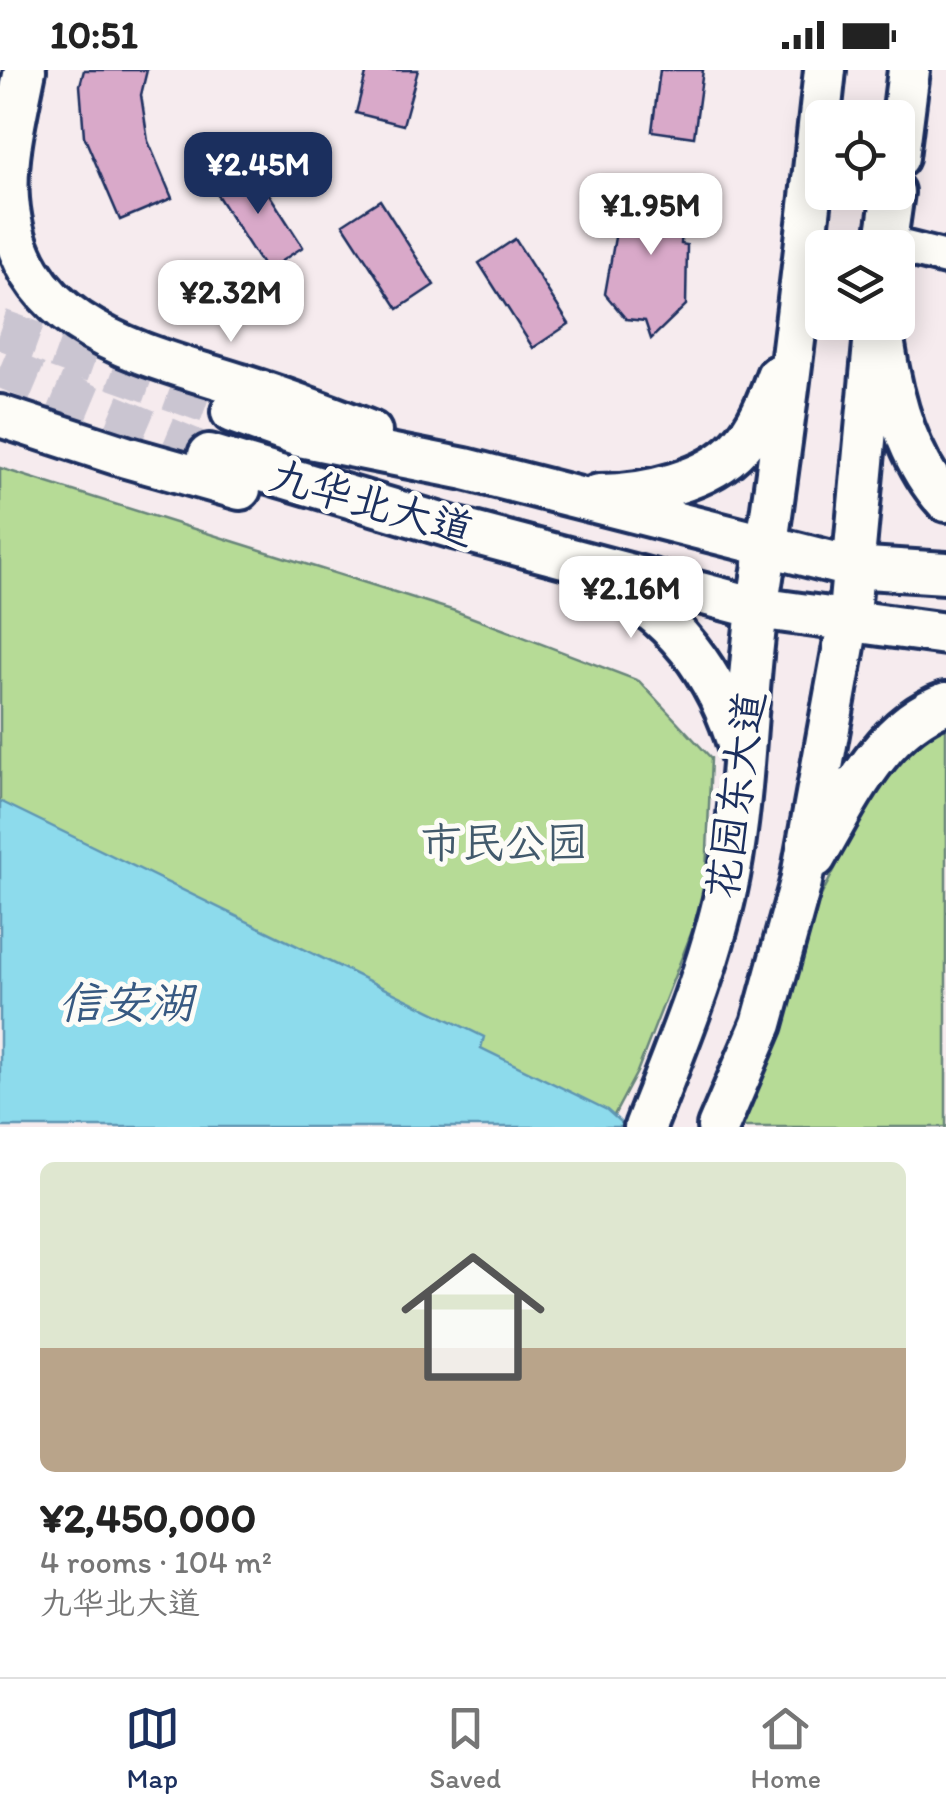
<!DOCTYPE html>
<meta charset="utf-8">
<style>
body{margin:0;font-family:Itim,"LXGW WenKai TC",sans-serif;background:#f2f2f2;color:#222;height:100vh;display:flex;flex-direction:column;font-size:38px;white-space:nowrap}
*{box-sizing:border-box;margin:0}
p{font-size:32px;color:#767676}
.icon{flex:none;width:55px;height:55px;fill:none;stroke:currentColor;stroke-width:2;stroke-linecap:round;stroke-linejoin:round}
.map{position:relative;height:1057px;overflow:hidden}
.side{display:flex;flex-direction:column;background:#fff;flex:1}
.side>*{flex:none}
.buttons{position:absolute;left:805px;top:30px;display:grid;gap:20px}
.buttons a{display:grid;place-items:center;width:110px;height:110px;border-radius:15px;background:#fff;box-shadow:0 5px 25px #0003;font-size:50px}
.price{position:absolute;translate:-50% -85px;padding:0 22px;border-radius:20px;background:#fff;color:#222;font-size:32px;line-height:65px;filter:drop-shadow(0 2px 5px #0008)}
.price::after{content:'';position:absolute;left:50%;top:60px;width:30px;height:22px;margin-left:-15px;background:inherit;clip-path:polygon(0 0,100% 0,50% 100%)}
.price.on{background:#1b2f5e;color:#fff}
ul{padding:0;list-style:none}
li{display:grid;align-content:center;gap:20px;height:530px;padding:0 40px}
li+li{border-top:2px solid #e0e0e0}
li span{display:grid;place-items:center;height:310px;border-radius:15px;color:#555}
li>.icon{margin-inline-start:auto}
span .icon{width:180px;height:180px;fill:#fffc;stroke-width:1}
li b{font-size:42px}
.status{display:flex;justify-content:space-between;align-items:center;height:70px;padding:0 50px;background:#fff;direction:ltr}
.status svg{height:28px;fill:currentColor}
.menu{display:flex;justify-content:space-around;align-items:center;height:140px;border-top:2px solid #e0e0e0;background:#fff;font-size:28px;color:#767676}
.menu a{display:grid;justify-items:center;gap:5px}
.menu .on{color:#1b2f5e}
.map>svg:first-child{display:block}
.green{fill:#b6db96;stroke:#68857a;stroke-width:2.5}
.water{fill:#8ddbec;stroke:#5f96b3;stroke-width:2.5}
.building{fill:#d9a9c9;stroke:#1b2f5e;stroke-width:2.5}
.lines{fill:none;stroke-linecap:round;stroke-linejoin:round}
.major-tunnel{stroke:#cac5d1;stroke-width:40;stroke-dasharray:40 20;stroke-linecap:butt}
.minor-casing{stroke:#1b2f5e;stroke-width:40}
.major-casing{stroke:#1b2f5e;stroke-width:48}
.minor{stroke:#fdfcf7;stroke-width:32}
.major{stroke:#fdfcf7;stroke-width:40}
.labels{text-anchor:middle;stroke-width:10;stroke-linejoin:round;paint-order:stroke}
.street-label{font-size:42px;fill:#1b2f5e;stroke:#fdfcf7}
.park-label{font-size:42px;fill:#425a6c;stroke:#fdfcf7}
.water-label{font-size:45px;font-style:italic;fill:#385a82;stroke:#fdfcf7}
</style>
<div class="status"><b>10:51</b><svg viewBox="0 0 49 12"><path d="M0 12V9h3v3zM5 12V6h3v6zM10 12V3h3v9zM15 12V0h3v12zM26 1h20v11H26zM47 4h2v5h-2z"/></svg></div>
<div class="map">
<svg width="946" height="1057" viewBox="0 0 946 1057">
<rect width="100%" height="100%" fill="#f6ebee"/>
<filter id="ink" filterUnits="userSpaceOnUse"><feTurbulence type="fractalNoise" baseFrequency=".01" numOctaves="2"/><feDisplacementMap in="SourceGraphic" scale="20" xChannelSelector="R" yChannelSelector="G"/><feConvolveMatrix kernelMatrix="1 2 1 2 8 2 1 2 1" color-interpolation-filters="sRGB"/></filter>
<g filter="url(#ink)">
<path class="green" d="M0,398l455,143 184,70 72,77 -6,140 -68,174 -25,47 -612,-310z
M946,652v405h-217l91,-229 52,-102 53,-65z"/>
<path class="water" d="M0,731l484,236 -3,11 126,62 19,17h-626z"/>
<path class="building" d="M84,0h63l-6,25 7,46 24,57 -52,22 -36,-84 -4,-51z
M367,0h51l-15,55 -47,-12z
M660,0h43l-9,67 -42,-6z
M249,93l54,84 -37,24 -54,-84z
M623,122l78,6 -3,31h-16l-1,15 6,1 -1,60 -35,34 -6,-18 -19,-2 -21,-25z
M380,130l54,85 -36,24 -55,-85z
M515,169l54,85 -36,24 -54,-85z"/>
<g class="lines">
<path class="major-tunnel" d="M0,259l232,83
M0,297l209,88"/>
<defs>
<path id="minor" d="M886,173l60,15"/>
<path id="major" d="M25,0c-8,41 -20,87 -17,129 10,130 131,154 233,186 45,14 87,30 130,47
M898,87l11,-87
M885,178l8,-56
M884,275c8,54 24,115 62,156
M232,342l67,24 166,33 386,98 95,6
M0,346l126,41 114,32
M209,385l245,73 303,80 189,26
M599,425c45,0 110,-14 141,-49 18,-20 28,-45 37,-70
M598,509c74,30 121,98 142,172
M815,787c33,-56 66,-131 131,-154
M645,1057c32,-82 67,-164 84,-251 17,-90 16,-182 29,-272 27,-177 48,-356 67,-534
M718,1057l44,-103 39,-142 47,-258 28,-302"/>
</defs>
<use href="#minor" class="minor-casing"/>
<use href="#major" class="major-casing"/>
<use href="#minor" class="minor"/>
<use href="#major" class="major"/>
</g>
</g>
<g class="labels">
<g class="street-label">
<text transform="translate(372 432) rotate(16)" y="15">九华北大道</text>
<text transform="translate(735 725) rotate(-82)" y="15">花园东大道</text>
</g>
<g class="park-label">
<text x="504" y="787">市民公园</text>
</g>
<g class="water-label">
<text x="126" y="948">信安湖</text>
</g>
</g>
</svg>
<div class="buttons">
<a><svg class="icon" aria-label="locate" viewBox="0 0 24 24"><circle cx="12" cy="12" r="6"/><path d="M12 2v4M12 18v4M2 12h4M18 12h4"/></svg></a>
<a><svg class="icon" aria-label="layers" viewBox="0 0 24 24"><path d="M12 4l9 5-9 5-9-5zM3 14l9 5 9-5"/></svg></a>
</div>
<b class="price on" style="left:258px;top:147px">¥2.45M</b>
<b class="price" style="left:651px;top:188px">¥1.95M</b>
<b class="price" style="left:231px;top:275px">¥2.32M</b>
<b class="price" style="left:631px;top:571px">¥2.16M</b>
</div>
<section class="side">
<ul>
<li><span style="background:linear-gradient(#dfe7d0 60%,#b9a48a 0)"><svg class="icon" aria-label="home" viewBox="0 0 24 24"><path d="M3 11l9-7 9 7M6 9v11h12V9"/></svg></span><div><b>¥2,450,000</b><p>4 rooms · 104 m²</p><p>九华北大道</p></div></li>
</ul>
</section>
<nav class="menu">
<a class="on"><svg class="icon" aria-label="map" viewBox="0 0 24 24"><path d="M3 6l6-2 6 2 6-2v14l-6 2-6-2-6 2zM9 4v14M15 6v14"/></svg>Map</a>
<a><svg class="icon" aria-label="saved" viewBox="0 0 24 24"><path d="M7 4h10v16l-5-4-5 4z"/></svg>Saved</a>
<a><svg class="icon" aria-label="home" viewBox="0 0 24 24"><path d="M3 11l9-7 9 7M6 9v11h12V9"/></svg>Home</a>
</nav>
